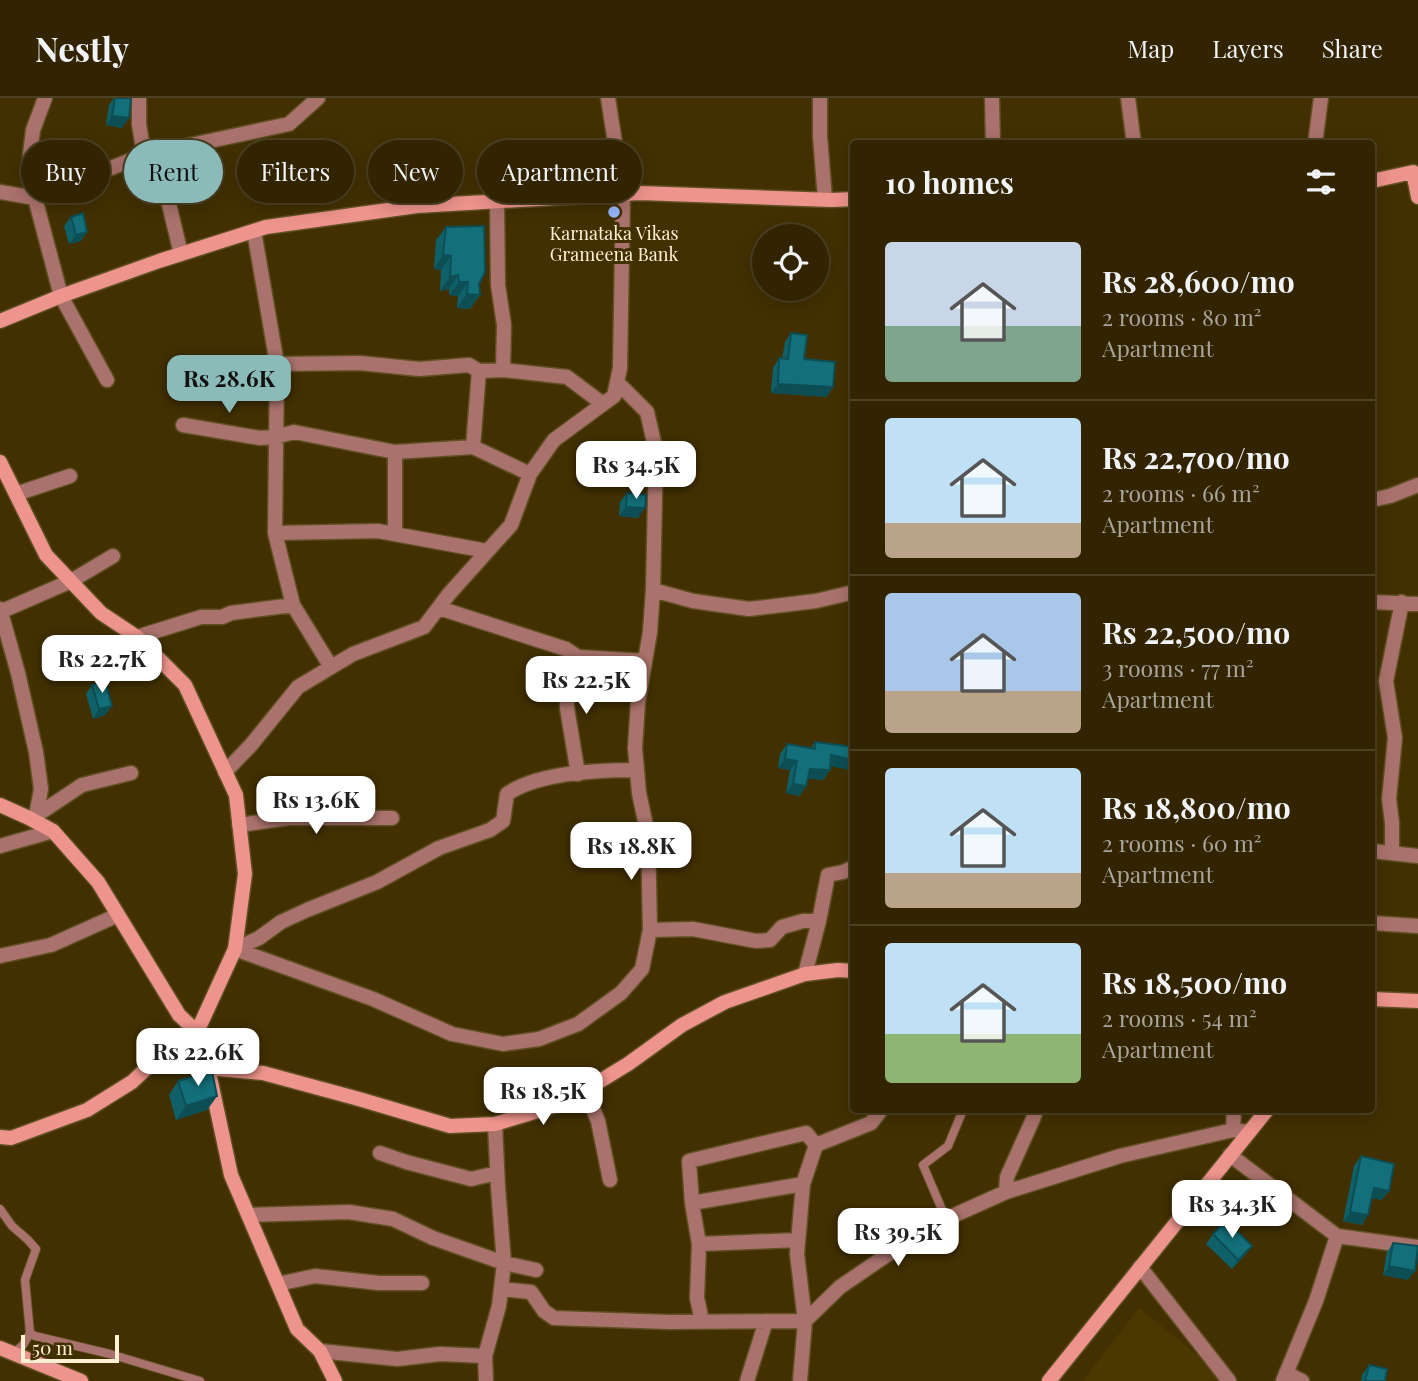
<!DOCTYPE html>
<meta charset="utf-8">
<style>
body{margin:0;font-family:"Playfair Display",serif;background:#3a2c0b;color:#f1f3f6;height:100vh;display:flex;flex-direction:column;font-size:26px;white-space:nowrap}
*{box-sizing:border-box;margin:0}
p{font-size:23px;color:#a8a499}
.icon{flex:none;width:38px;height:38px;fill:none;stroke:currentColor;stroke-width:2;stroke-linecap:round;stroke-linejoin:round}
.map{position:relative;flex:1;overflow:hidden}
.side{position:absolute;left:850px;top:42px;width:525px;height:973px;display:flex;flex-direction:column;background:#322401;border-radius:7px;box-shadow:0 4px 18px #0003,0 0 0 2px #4d4123}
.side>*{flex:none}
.top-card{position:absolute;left:21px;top:42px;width:665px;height:63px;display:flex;gap:14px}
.buttons{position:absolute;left:752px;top:126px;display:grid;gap:14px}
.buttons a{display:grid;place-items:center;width:77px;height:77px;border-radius:50%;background:#322401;box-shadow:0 4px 18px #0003,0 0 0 2px #4d4123;font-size:35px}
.scale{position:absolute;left:21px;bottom:18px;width:98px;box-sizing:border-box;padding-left:7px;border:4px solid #fef0d3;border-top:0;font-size:19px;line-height:24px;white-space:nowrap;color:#fef0d3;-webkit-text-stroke:5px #423001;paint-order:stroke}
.price{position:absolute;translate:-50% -60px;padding:0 16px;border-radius:14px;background:#fff;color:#222;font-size:23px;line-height:46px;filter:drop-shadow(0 2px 4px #0008)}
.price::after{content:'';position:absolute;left:50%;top:42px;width:21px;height:16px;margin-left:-10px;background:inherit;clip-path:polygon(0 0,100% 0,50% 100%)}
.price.selected{background:#8bbbb9;color:#111}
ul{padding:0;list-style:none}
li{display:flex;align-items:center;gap:21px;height:175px;padding:0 35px}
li+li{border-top:2px solid #4d4123}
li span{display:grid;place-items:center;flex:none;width:196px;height:140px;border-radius:7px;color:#555}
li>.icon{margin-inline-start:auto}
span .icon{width:84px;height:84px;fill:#fffc;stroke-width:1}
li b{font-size:30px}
h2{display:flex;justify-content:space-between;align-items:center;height:84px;padding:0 35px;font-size:30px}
.pill{padding:0 24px;border-radius:32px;background:#322401;box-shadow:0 4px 18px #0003,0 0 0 2px #4d4123;font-size:24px;line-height:63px}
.pill.selected{background:#8bbbb9;color:#111}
header{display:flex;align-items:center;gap:42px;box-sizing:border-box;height:98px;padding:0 35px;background:#322401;border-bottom:2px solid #4d4123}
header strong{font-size:33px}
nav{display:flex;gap:38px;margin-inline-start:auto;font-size:24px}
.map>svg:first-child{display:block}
.built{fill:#4b3700}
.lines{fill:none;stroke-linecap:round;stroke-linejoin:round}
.lane-casing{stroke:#604f23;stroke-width:10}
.street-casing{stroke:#604f23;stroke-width:17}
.secondary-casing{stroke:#604f23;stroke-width:17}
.lane{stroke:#aa726c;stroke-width:8}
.street{stroke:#aa726c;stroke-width:14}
.secondary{stroke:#ed948c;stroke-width:14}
.wall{fill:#106069}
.shaded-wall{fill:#0d4e55}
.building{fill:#13707a;stroke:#0d4e55;stroke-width:2}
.poi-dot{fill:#97b6fd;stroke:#423001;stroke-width:2.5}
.labels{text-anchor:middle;stroke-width:6;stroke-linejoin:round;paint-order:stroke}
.poi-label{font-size:18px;fill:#fef0d3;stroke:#423001}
</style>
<header>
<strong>Nestly</strong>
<nav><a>Map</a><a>Layers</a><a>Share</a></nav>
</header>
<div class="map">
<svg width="1418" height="1283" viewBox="0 0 1418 1283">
<rect width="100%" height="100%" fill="#423001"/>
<path class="built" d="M1139,1210l91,73h-147z"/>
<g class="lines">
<defs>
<path id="lane" d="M0,1111l12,17 15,13 9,10 -11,31 5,53 5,3 75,18 90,27
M946,1121l-23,-54 25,-19 15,-36
M13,1256l10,-9 7,-12"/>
<path id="street" d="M45,0l-12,32 -3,24v20l5,24 26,98 46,84
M139,0v26l5,31 16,12 21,87
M820,0v38l5,63
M992,0l1,46
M1128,0l6,46
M1315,46l6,-46
M0,94l35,6 109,-43 145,-31 29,-26
M497,103l1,84 6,40 -1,45
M254,133l23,133 -2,169 18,72 38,62
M228,271l49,-5 83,-1 59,6 50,-4 10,6 24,-1 64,7 36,27
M183,327l77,13 15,-1 19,-5 101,20 78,-5 57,27
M473,349l6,-76
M395,354v82
M16,396l54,-18
M1372,402l18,-4 28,-11
M275,435l103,-2 109,20
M653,492l40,11 56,8 67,-8 38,-9
M1372,504l46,2
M439,510l127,41 12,8 67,4
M0,511l18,64 18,79 5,37 -6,32
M0,514l71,-31 42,-25
M137,539l64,-20h21l9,-4 62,-8
M578,559l-11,28v23l11,66
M225,674l26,-27 47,-58 55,-33 71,-27 25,-33 62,-69 19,-51 24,-34 60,-44 6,-28 3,-174 -15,-96
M37,717l45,-30 49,-12
M239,727l49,-7h104
M0,748l53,-15
M1372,753l46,5
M1392,754v-29l-3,-24 6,-61 -9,-57 16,-79
M1372,825l46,3
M650,832l43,-1 63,12 14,-1 12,-13 21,-6h16
M235,851l138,50 79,35 51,10 36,-5 39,-15 43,-31 21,-24 8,-39 -2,-95 -9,-42 -4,-45 3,-46 12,-70 3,-42 3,-139 -9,-39 -30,-30
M235,851l24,-11 22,-16 26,-12 70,-28 62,-34 51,-18 13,-9 4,-27c32,-22 92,-24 130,-24
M0,858l51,-11 67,-30
M805,876l14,-53 9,-46 15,-3 11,-5
M585,992l13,31 12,59
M1233,1032l1,-20
M380,1055l26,9 65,17 26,-6
M1230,1057l107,81
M1006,1094l1,-15 26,-58 3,-9
M692,1105l111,-19
M249,1117l100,-3 44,7 40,19 71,25 32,7
M699,1146l99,-4
M1140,1169l89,114
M278,1186l37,-8 64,7h43
M501,1191l30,3 13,19 10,7 115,4 136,-1 35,-34 57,-39 49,-29 60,-27 114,-36 113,-26 15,2
M702,1223l-5,-23 2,-54 -7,-41 -3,-42 117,-28 10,12
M320,1253l77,8 43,-5 45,2
M1286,1275l16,8
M486,1283l-1,-25 14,-50 5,-43 -6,-76 -3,-63
M747,1283l19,-60
M800,1283l5,-60 -8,-67 6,-70 13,-39 55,-22 10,-13
M1283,1283l33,-80 21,-65 81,11"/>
<path id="secondary" d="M1372,83l41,-9 5,25
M0,223l61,-25 98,-35 107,-34 151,-21 223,-13 192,7 22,-1
M0,364l46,93 55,58 36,24 48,48 51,110 9,79 -10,75 -38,83 -32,19 -33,31 -45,28 -76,28 -11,-1
M0,707l29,13 24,13 45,51 81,133 18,17 11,36 23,107 66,154 23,22 15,30
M1372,901l46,2
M208,970l55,5 96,26 91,27 45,-2 69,-21 64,-39 54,-39 43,-23 80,-28 33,-4 16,1
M0,1250l81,33
M1049,1283l218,-271"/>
</defs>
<use href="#lane" class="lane-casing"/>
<use href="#street" class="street-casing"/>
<use href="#secondary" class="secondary-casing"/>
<use href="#lane" class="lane"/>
<use href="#street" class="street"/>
<use href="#secondary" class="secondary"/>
</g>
<path class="wall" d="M114,0h17l-9,30 -16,-3 3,-20z
M52,59l19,16 -12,5 -11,2 -3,-14z
M71,119l10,24 -12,3 -5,-18z
M446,129l33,57 1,11 -10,14 -13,-1 1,-12 -9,-1v-6l-9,2 1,-21 -7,-1 2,-29z
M791,235l13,26 23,38 -56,-4 2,-25 6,-10 3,1 3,-17z
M627,395l11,25 -19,-2 1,-14z
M92,587l20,21 -7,9 -12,4 -7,-25z
M815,644l15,24v4l-7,10 -15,-2 -8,18 -14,-3 4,-23 -12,-2 2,-14 7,-10 24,4z
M178,983l39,15 -10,14 -31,10 -7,-25z
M1361,1058l28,35 -7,9 -10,-2 -10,27 -19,-4 11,-55z
M1213,1136l39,12 -7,9 -13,14 -26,-25z
M1393,1145l15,37 -25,-5 4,-23z
M1369,1267l16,16h-24l1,-6z"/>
<path class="shaded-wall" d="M112,18l17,2 -7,10 -16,-3z
M77,66l-6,9 -12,5 -11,2 6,-9z
M87,134l-6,9 -12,3 7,-9z
M443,157l8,1 -10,14 -7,-1z
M458,177l-9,14 -9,2 10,-14z
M459,184h9l-10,14 -9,-1z
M467,196l13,1 -10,14 -13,-1z
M778,286l55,3 -6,10 -56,-4z
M626,409l19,1 -7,10 -19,-2z
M112,608l-7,9 -12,4 6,-10z
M831,657l23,5v11l-29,-6z
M785,661l12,2 -7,9 -12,-2z
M810,671l20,1 -7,10 -20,-2z
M793,686l13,2 -6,10 -14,-3z
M217,998l-10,14 -31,10 10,-14z
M1374,1090l15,3 -7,9 -15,-3z
M1350,1114l18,3 -6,10 -19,-4z
M1252,1148l-7,9 -13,14 6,-9z
M1389,1168l26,5 -7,9 -25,-5z"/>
<path class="building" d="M115,0h16l-2,20 -17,-2z
M76,55l1,11 -12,5 -11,2 -2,-14z
M83,115l4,19 -11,3 -5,-18z
M484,128l1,46 -6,12 1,11 -13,-1 1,-12h-9l-1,-7 -8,2 1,-21 -8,-1 3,-28z
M791,235l16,2 -3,24 31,3 -2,25 -55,-3 1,-26 9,1z
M627,395l19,2 -1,13 -19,-1z
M105,583l7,25 -13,3 -7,-24z
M815,644l39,5v13l-23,-5 -1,15 -20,-1 -4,17 -13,-2 4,-23 -12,-2 2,-15 28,5z
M212,973l5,25 -31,10 -8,-25z
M1361,1058l33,8 -5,27 -15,-3 -6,27 -18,-3z
M1226,1122l26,26 -14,14 -25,-26z
M1393,1145l25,3 -3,25 -26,-5z
M1369,1267l18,4 -2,12h-20z"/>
<circle class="poi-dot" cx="614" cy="114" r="7"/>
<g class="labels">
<g class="poi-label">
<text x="614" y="142">Karnataka Vikas<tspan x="614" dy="21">Grameena Bank</tspan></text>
</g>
</g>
</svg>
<div class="buttons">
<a><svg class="icon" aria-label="locate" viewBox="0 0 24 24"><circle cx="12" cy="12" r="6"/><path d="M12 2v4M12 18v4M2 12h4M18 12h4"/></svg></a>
</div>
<div class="scale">50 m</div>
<b class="price selected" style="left:229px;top:317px">Rs 28.6K</b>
<b class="price" style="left:636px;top:403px">Rs 34.5K</b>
<b class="price" style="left:102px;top:597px">Rs 22.7K</b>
<b class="price" style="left:586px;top:618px">Rs 22.5K</b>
<b class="price" style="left:316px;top:738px">Rs 13.6K</b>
<b class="price" style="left:631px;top:784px">Rs 18.8K</b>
<b class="price" style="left:198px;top:990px">Rs 22.6K</b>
<b class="price" style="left:543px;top:1029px">Rs 18.5K</b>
<b class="price" style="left:1232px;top:1142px">Rs 34.3K</b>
<b class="price" style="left:898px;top:1170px">Rs 39.5K</b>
<div class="top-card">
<a class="pill">Buy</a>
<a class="pill selected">Rent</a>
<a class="pill">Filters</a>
<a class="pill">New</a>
<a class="pill">Apartment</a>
</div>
<section class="side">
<h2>10 homes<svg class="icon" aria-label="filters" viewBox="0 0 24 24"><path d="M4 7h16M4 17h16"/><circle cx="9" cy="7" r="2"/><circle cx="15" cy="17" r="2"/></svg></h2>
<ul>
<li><span style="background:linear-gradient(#c9d6e8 60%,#7fa58c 0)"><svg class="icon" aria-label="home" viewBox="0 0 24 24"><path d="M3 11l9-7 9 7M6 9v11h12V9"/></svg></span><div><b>Rs 28,600/mo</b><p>2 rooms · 80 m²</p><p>Apartment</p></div></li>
<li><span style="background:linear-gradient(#bfe0f5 75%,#b9a48a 0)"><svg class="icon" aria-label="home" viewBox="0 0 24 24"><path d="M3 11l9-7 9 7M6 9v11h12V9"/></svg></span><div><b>Rs 22,700/mo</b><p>2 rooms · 66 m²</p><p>Apartment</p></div></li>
<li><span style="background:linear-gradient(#a9c7e8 70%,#b9a48a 0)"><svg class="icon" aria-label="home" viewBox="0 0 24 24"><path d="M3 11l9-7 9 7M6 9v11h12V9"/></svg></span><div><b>Rs 22,500/mo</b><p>3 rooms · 77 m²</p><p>Apartment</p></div></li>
<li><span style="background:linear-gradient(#bfe0f5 75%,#b9a48a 0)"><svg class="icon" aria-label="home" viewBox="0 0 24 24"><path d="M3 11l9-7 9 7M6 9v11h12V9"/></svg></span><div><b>Rs 18,800/mo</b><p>2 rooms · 60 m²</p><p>Apartment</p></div></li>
<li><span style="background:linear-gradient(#bfe0f5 65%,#8fb573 0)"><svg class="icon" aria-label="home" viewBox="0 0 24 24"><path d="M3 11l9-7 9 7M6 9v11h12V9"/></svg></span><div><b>Rs 18,500/mo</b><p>2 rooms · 54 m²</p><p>Apartment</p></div></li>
</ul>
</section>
</div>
